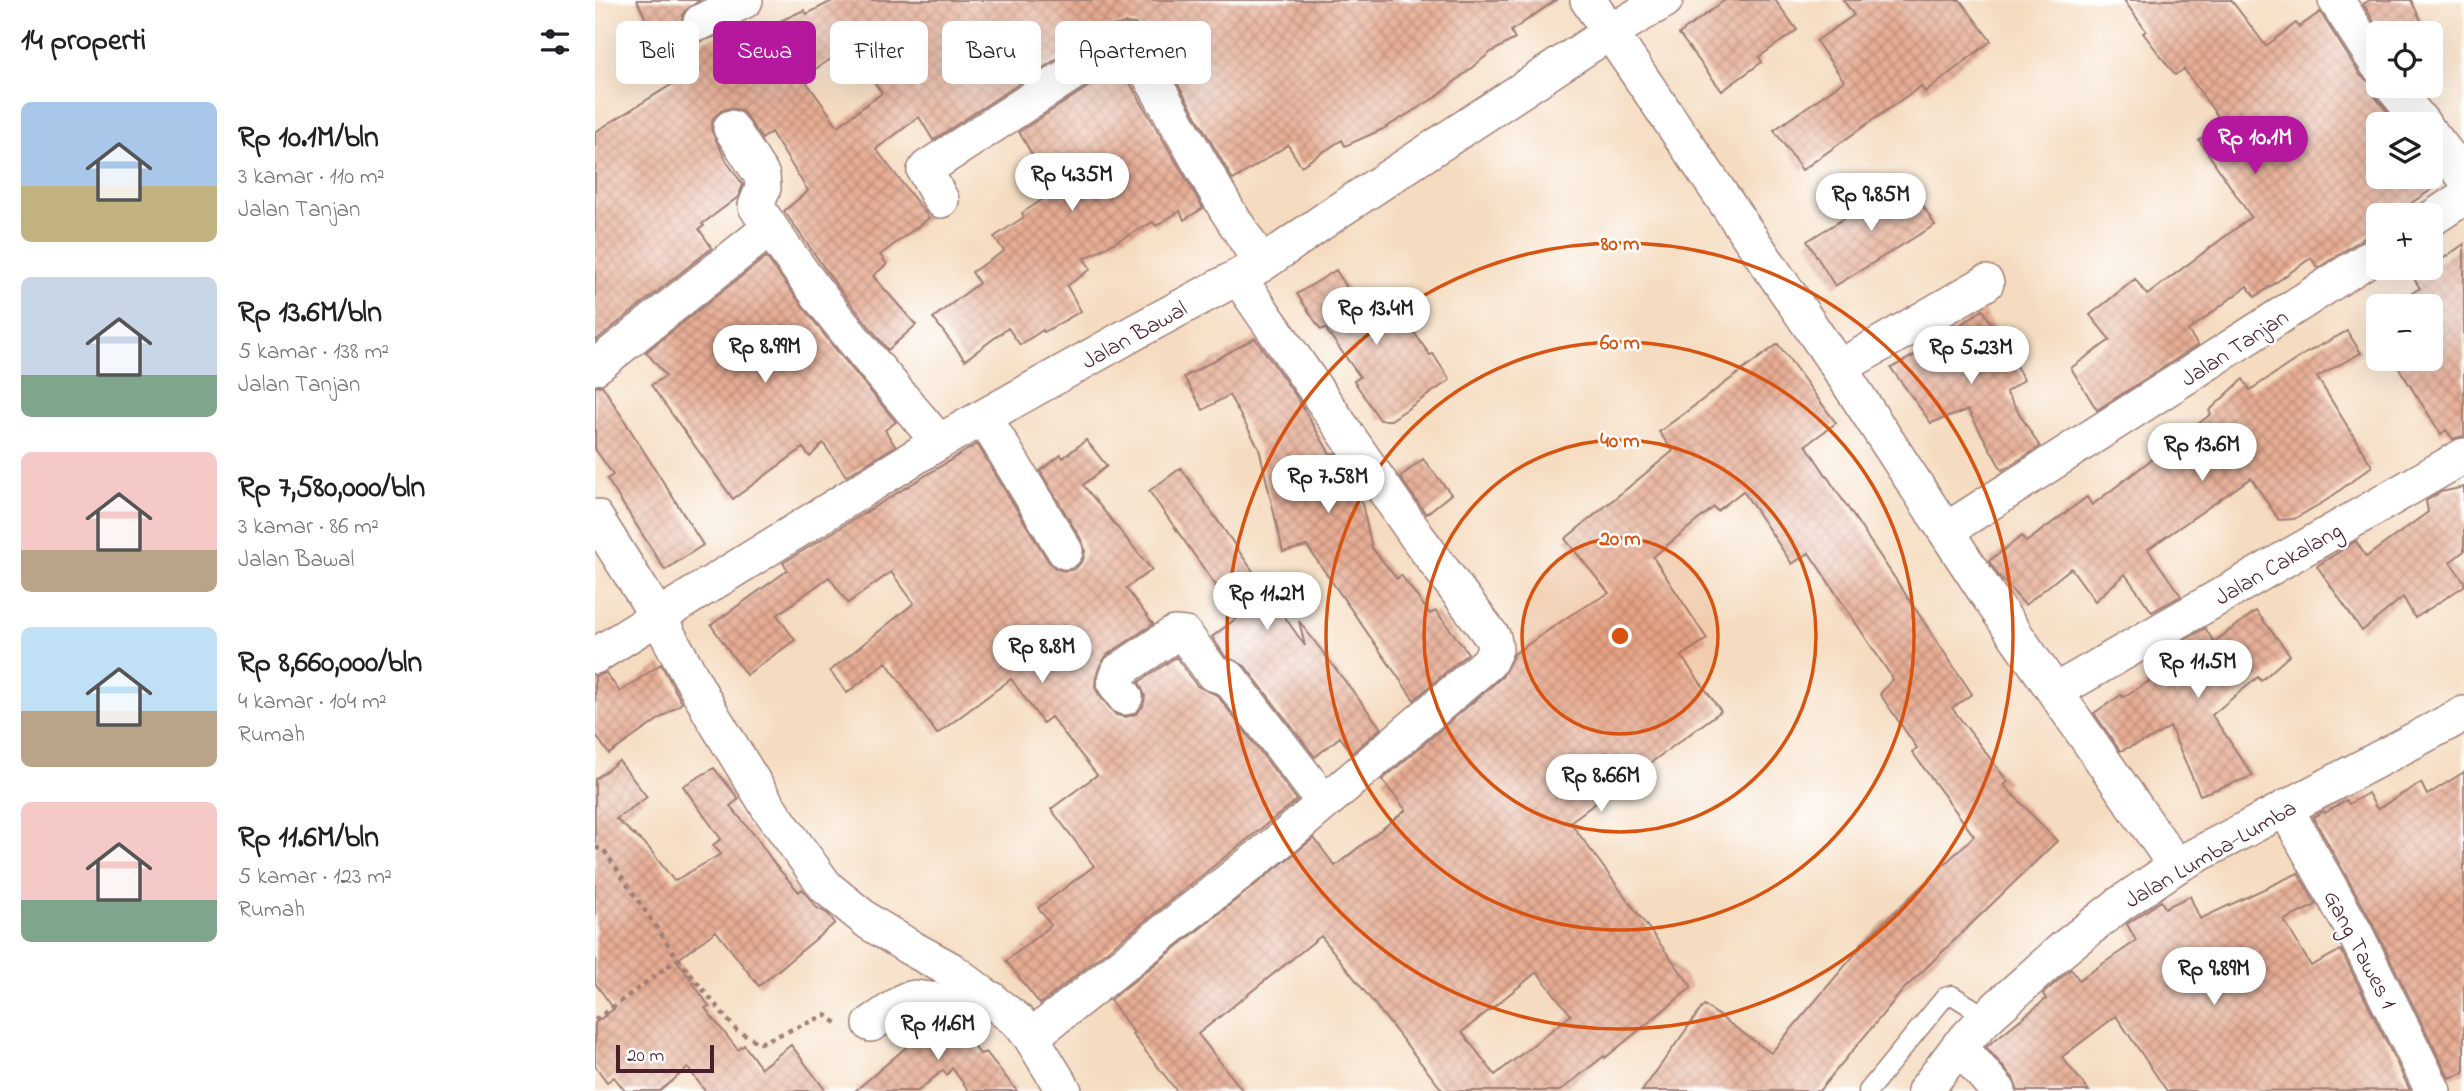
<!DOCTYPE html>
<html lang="id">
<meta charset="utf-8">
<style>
body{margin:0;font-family:"Indie Flower",sans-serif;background:#f6f6f6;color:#202124;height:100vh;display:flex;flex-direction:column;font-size:26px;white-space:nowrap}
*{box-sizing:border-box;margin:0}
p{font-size:23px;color:#757577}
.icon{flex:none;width:38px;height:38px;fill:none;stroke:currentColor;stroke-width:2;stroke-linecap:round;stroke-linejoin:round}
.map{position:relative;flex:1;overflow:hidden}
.panel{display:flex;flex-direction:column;background:#fff;width:595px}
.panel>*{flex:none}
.guide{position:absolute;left:21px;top:21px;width:665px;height:63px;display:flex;gap:14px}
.buttons{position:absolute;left:1771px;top:21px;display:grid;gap:14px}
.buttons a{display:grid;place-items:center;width:77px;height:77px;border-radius:10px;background:#fff;box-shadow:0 7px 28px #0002;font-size:35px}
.scale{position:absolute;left:21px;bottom:18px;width:98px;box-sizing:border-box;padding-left:7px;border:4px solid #4a1f2b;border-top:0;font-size:19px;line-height:24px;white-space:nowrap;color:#4a1f2b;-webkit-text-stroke:5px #fff;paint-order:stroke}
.price{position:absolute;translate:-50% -60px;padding:0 16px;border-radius:24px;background:#fff;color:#222;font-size:23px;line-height:46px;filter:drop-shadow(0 2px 4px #0008)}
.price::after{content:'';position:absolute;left:50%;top:42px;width:21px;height:16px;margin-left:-10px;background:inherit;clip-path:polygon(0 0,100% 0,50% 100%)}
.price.selected{background:#b5179e;color:#fff}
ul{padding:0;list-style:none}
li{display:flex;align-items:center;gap:21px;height:175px;padding:0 21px}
li span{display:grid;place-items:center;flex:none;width:196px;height:140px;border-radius:10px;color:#555}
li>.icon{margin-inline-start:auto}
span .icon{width:84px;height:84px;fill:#fffc;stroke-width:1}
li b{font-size:30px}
h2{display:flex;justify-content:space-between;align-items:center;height:84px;padding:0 21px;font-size:30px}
.pill{padding:0 24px;border-radius:10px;background:#fff;box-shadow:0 7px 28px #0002;font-size:24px;line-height:63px}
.pill.selected{background:#b5179e;color:#fff}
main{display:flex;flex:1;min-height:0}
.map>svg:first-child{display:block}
.building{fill:url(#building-cross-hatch);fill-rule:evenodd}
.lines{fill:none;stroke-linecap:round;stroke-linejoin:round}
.lane-casing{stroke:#a07e76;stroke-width:21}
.street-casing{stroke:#a07e76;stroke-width:38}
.path{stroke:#a07e76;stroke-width:4.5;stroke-dasharray:5 5;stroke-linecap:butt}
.lane{stroke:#fff;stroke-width:18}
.street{stroke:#fff;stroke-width:35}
.ring{fill:none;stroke:#d8530f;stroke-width:3.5}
.labels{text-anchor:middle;stroke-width:5;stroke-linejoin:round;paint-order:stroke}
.street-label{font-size:23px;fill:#4a1f2b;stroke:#fff}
.centre{fill:#d8530f;stroke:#fff;stroke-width:3.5}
.ring-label{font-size:21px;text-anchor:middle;font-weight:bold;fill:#d8530f;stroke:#fff;stroke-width:5;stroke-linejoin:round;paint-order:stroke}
</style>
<main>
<section class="panel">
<h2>14 properti<svg class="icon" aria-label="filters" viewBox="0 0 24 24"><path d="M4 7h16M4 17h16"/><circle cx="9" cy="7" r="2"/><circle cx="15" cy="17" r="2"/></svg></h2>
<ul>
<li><span style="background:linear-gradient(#a9c7e8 60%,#c2b280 0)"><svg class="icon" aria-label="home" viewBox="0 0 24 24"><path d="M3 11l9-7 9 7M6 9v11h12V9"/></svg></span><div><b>Rp 10.1M/bln</b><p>3 kamar · 110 m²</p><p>Jalan Tanjan</p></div></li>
<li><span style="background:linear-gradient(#c9d6e8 70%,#7fa58c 0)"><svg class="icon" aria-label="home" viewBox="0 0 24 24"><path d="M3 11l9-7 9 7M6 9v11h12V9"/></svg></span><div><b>Rp 13.6M/bln</b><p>5 kamar · 138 m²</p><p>Jalan Tanjan</p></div></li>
<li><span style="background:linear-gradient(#f6c9c9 70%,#b9a48a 0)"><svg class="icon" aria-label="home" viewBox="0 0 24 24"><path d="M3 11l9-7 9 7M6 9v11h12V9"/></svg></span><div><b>Rp 7,580,000/bln</b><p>3 kamar · 86 m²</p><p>Jalan Bawal</p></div></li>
<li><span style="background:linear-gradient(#bfe0f5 60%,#b9a48a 0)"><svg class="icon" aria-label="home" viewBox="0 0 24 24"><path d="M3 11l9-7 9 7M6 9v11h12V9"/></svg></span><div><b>Rp 8,660,000/bln</b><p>4 kamar · 104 m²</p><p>Rumah</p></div></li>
<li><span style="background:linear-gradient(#f6c9c9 70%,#7fa58c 0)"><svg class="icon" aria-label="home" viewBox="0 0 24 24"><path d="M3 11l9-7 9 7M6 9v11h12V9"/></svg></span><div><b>Rp 11.6M/bln</b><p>5 kamar · 123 m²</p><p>Rumah</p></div></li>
</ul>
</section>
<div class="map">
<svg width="1869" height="1091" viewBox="0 0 1869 1091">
<defs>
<pattern id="building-cross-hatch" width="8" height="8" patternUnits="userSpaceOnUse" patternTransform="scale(1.75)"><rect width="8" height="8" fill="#e7ad94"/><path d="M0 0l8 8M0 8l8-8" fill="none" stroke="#bd8c79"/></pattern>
</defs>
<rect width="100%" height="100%" fill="#fff"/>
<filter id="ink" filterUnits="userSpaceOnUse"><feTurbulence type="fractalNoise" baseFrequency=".0143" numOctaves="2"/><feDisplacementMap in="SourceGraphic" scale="14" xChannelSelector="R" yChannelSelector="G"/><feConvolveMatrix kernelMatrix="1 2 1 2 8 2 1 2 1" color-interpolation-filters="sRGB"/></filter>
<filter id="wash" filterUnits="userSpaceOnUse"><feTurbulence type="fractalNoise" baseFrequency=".00686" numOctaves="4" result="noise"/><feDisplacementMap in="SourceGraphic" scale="28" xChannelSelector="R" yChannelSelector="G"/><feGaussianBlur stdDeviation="1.57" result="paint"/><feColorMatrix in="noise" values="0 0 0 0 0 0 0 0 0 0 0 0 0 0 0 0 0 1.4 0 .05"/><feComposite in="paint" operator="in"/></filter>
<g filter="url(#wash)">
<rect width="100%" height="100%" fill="#f5dcc0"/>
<g id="blocks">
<path class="building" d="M42,0h63l-16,12 -3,9 2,9 6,8 10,4 18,-6 5,12 82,-38 3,4 27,-14h722l-45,31 4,8 -24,13 -55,45 -53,32 -38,17 -3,-6 -41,26 -13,-21 -55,35 -72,-125 -17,-24 -9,-7 -10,-1 -21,5 -171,112 -14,-23 -43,32 53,69 -49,37 7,9 -14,12 43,49 -28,25 -51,-64 -53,-75 24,-20 -37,-59 -9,7 -15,-22 -6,-7 -10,-2 -10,3 -8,7 -2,12 16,32 16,23 -5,12 -36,27 2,2 -5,3 13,19 -117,93v-209l79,-49zM253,48l34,45 -44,33 -35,-49z
M1130,0h50l22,30 -38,27 3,5 -40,29 -43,-57z
M1248,0h117l31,41 -66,51 -4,-6 -119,84 -28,-40 70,-49 -28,-40 38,-26z
M1529,0h107l35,46 30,-23 3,4 21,-15 41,64 12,8 3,14 21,26h-19v53h53v-11l12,16 -50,33h-15v18l-11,3 -49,32 -7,-10 -56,39 -8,-11 -59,45 10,14 -101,65 -26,-42 39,-28 -20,-25 45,-36 12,16 104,-78 -52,-77 24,-16 -39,-55 -9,6 -32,-42 3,-2z
M1775,0h41l16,33h-46l-18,-29z
M525,66l83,142 -19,12 -4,-9 -24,15 -3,-4 -69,37 7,10 -24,17 14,25 -37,21 -1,-2 -23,15 -12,-17 -43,32 -32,-42 46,-35 -7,-11 32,-21 -10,-14 30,-20 -2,-4 32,-21 -35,-60z
M1312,180l28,45 -100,61 -28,-45z
M1869,244v192l-11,3 -7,-9 -5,4 -48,-75h38v-53h-40l29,-18 -6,-9z
M171,257l62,83 68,82 -11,8 10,16 -49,30 -23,-33 -13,14 -7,-9 -70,51 -82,-114 15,-9 -20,-24z
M741,270l26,42 25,-18 43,61 3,-1 17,26 -59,40h-11l-26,-39 6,-4 -35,-49 -4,2 -24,-36z
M1388,310l41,70 -18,12 34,55 -38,23 -34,-60 -37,13 -40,-55 42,-23 -1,-2z
M1752,331l14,22 -44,24 55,89 -45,34 -33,19 -15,1 -28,-42 -103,71 33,47 -29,16 -27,-38 -30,27 -24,-33 -46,37 -26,-29 -10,-15 33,-25 4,6 61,-45 5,8 119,-91 -2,-3 34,-32 7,11 56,-37z
M660,338l41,58 34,58 5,-1 23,33 14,62 25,31 4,-4 29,39 6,-3 32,42 -54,47 -107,-154 -24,6 -24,-104 -30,-53 -26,15 -19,-33z
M1183,344l58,79 -30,22 166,249 -20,14 56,74 -4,3 53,56 -154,149 -84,101h-177l62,-86 67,48 90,-106 -1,-2 114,-109 -62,-84 5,-4 -37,-54 13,-15 -84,-126 -17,11 -49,-73 -26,20 -3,-4 -61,50 54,82 -26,17 40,55 -151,111 122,165 -87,71 -1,-2 -44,35h-117l-122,-155 -123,98 45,57h-66l-45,-57 2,-1 -24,-33 204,-162 21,28 71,-56 -24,-30 120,-103 12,-23 58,-40 37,-21 -44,-54 108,-88 -14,-19zM942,972l34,43 -76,60 -33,-43z
M7,385l101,160 -38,25 -58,-91 6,-4 -18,-26v-62z
M491,440l21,26 -24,19 69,85 -26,18 27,36 -46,31 -7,10 -4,12 -1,10 4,8 17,20 10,2 10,-3 7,-8 2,-10 -6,-14 37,-25 21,29 20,9 80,105 -257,204 -34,-43 45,-36 -13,-17 56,-42 -43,-57 46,-34 -46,-58 -8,6 -32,-44 -74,55 -51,-72 -39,31 -17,-22 84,-68 -23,-31 -43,31 -19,-26 -52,38 18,25 -49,35 -35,-50 77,-55 -5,-7 194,-119 71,117 8,8 10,2 9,-2 8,-9 2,-9 -3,-10 -42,-70 21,-16 2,3z
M828,459l28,35 -25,20 -26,-37z
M586,468l124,178 -6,-25 82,107 -29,25 -12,-16 -25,20 -70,-91 -20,-10 -13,-19 26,-20 -89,-126z
M1869,487v64l-14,11 14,19v5l-49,32 -12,-21 -41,34 -45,-65 39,-25 10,16 62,-45 -2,-11 15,-9z
M1661,611l34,44 -29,26 -3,-4 -46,38 41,61 -53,19 -30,-68 -18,11 -32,13 -26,-38 27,-18 2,2 54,-33 -10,-14 38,-22 9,14z
M66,664l21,39 -73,51 -14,-20v-58l11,-3 14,19z
M24,761l28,36 -31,22 32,28 26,34 47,-27 -8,-9 8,-6 -38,-53 31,-18 25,31 -9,7 27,32 19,28 23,26 3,-3 14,18 12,7 7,9 -76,63 -43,-55 -39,29 32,46 -4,2 33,42 6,-5 17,23 30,-23 35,46h-121l-17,-23 -28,23h-35l-11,-14 -7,5 -12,-16v-43l19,-14 -19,-26v-204z
M1869,772v301l-15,5 -76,-154 -60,-107 11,-6 1,2 21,-13 3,4 19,-11 9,16 44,-26 6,12z
M1703,873l18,32 -32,15 27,46 30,-16 69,140 -243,1 -51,-75 -54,41 27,34h-71l-5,-13 -27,-31 60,-48 -3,-5 28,-25 8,11 57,-39 -9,-17 34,-23 4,7 25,-12 10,23z
M321,1018l40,5 24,31 6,-2 31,39h-48l-17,-23 -5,7 -4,-5 -25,21h-63l62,-53 -9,-10z"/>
</g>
</g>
<g filter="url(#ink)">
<use href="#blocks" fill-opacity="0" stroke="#a07e76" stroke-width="2"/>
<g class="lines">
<defs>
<path id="lane" d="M1273,1091l77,-94 7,-2 35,22"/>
<path id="street" d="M993,0l251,368 148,226 189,272
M1741,0l42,65
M106,22l44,-22
M1797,86l31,38
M136,128l31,48 1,12 -7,18c54,85 119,160 183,236
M1836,134l33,42
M346,200l-16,-29 2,-3 188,-123 13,-2 16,22 83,145 35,54
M1836,219l33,-22
M0,367l175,-139
M1244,368l147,-85
M389,417l81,134
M0,517l63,100 55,100 56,91 57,79 43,35 42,26 40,22 67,51 13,16 33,54
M1352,530l431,-277
M0,656l344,-214 198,-111 125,-67 76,-53 272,-179 55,-32
M1461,691l408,-235
M530,697l-10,-14 4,-12 55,-37 11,1 28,38 16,5 95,124
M1690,808l70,125 78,158
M276,1024l35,-24 9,-2 49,6 27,-5
M436,1037l256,-202 202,-173 6,-13 -2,-11 -75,-100 -180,-261
M1364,1046l39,45
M1330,1091l34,-45 28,-29 76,-68 57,-45 56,-38 288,-152"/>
</defs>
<use href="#lane" class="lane-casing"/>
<use href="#street" class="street-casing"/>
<path class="path" d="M0,848l8,1 75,110 59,72 23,12 66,-28 13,10
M0,1020l83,-61"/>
<use href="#lane" class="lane"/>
<use href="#street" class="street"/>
</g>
</g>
<circle cx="1025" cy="636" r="98" fill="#d8530f" fill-opacity=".12"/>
<g class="ring">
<circle cx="1025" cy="636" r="98"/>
<circle cx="1025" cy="636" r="196"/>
<circle cx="1025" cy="636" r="294"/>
<circle cx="1025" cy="636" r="393"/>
</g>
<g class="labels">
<g class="street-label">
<text transform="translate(539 334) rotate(-29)" y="8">Jalan Bawal</text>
<text transform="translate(1639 347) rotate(-33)" y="8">Jalan Tanjan</text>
<text transform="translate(1683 563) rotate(-30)" y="8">Jalan Cakalang</text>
<text transform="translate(1615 853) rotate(-30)" y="8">Jalan Lumba-Lumba</text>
<text transform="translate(1766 949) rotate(62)" y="8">Gang Tawes 1</text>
</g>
</g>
<circle cx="1025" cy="636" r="10" class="centre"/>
<g class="ring-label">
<text x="1025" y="250">80 m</text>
<text x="1025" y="349">60 m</text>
<text x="1025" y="447">40 m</text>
<text x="1025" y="545">20 m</text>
</g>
</svg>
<div class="buttons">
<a><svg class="icon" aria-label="locate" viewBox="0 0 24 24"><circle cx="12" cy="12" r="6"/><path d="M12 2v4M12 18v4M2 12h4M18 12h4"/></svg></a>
<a><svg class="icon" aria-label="layers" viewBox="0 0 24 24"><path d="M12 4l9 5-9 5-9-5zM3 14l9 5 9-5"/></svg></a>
<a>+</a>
<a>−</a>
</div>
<div class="scale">20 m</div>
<b class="price selected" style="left:1660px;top:176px">Rp 10.1M</b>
<b class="price" style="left:477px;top:213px">Rp 4.35M</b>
<b class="price" style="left:1276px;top:233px">Rp 9.85M</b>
<b class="price" style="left:781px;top:347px">Rp 13.4M</b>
<b class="price" style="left:170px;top:385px">Rp 8.99M</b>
<b class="price" style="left:1376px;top:386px">Rp 5.23M</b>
<b class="price" style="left:1607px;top:483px">Rp 13.6M</b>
<b class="price" style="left:733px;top:515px">Rp 7.58M</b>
<b class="price" style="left:672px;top:632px">Rp 11.2M</b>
<b class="price" style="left:447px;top:685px">Rp 8.8M</b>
<b class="price" style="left:1603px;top:700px">Rp 11.5M</b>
<b class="price" style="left:1006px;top:814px">Rp 8.66M</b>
<b class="price" style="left:1619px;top:1007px">Rp 9.89M</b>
<b class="price" style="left:343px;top:1062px">Rp 11.6M</b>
<div class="guide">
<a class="pill">Beli</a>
<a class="pill selected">Sewa</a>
<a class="pill">Filter</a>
<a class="pill">Baru</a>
<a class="pill">Apartemen</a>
</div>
</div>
</main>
